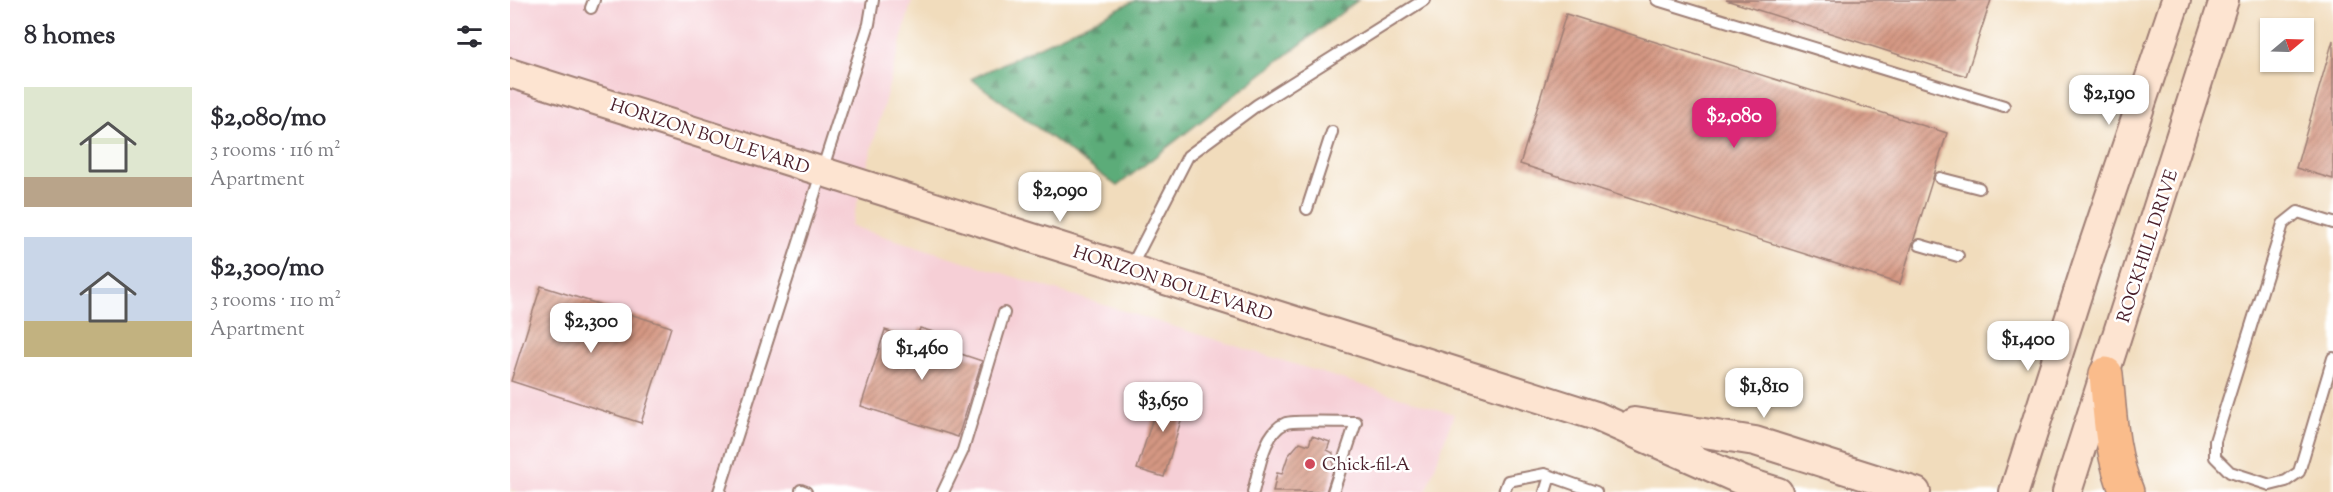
<!DOCTYPE html>
<meta charset="utf-8">
<style>
body{margin:0;font-family:"Sorts Mill Goudy",serif;background:#f7f7f7;color:#2b2b33;height:100vh;display:flex;flex-direction:column;font-size:22px;white-space:nowrap}
*{box-sizing:border-box;margin:0}
p{font-size:20px;color:#7c7c81}
.icon{flex:none;width:33px;height:33px;fill:none;stroke:currentColor;stroke-width:2;stroke-linecap:round;stroke-linejoin:round}
.map{position:relative;flex:1;overflow:hidden}
.drawer{display:flex;flex-direction:column;background:#fff;width:510px}
.drawer>*{flex:none}
.needle{width:39px;rotate:71deg}
.fabs{position:absolute;left:1750px;top:18px;display:grid;gap:12px}
.fabs a{display:grid;place-items:center;width:54px;height:54px;border-radius:0px;background:#fff;box-shadow:0 2px 4px #0004;font-size:30px}
.price{position:absolute;translate:-50% -51px;padding:0 14px;border-radius:12px;background:#fff;color:#222;font-size:20px;line-height:39px;filter:drop-shadow(0 2px 3px #0008)}
.price::after{content:'';position:absolute;left:50%;top:36px;width:18px;height:14px;margin-left:-9px;background:inherit;clip-path:polygon(0 0,100% 0,50% 100%)}
.price.on{background:#db2777;color:#fff}
ul{padding:0;list-style:none}
li{display:flex;align-items:center;gap:18px;height:150px;padding:0 24px}
li span{display:grid;place-items:center;flex:none;width:168px;height:120px;border-radius:0px;color:#555}
li>.icon{margin-inline-start:auto}
span .icon{width:72px;height:72px;fill:#fffc;stroke-width:1}
li b{font-size:26px}
h2{display:flex;justify-content:space-between;align-items:center;height:72px;padding:0 24px;font-size:26px}
main{display:flex;flex:1;min-height:0}
.map>svg:first-child{display:block}
.built{fill:#f6cfd6}
.forest{fill:url(#forest-firs);stroke:#536652;stroke-width:1.5}
.building{fill:url(#building-hatch)}
.lines{fill:none;stroke-linecap:round;stroke-linejoin:round}
.lane-casing{stroke:#9e7e74;stroke-width:14}
.secondary-casing{stroke:#9e7e74;stroke-width:32}
.highway-casing{stroke:#9e7e74;stroke-width:36}
.lane{stroke:#fff;stroke-width:10}
.secondary{stroke:#fde4d1;stroke-width:28}
.highway{stroke:#fabc8b;stroke-width:33}
.poi-dot{fill:#d1495b;stroke:#fff;stroke-width:2}
.labels{text-anchor:middle;stroke-width:5;stroke-linejoin:round;paint-order:stroke}
.street-label{font-size:18px;fill:#4a1f2b;stroke:#fff}
.poi-label{font-size:18px;fill:#4a1f2b;stroke:#fff;text-anchor:start}
</style>
<main>
<section class="drawer">
<h2>8 homes<svg class="icon" aria-label="filters" viewBox="0 0 24 24"><path d="M4 7h16M4 17h16"/><circle cx="9" cy="7" r="2"/><circle cx="15" cy="17" r="2"/></svg></h2>
<ul>
<li><span style="background:linear-gradient(#dfe7d0 75%,#b9a48a 0)"><svg class="icon" aria-label="home" viewBox="0 0 24 24"><path d="M3 11l9-7 9 7M6 9v11h12V9"/></svg></span><div><b>$2,080/mo</b><p>3 rooms · 116 m²</p><p>Apartment</p></div></li>
<li><span style="background:linear-gradient(#c9d6e8 70%,#c2b280 0)"><svg class="icon" aria-label="home" viewBox="0 0 24 24"><path d="M3 11l9-7 9 7M6 9v11h12V9"/></svg></span><div><b>$2,300/mo</b><p>3 rooms · 110 m²</p><p>Apartment</p></div></li>
</ul>
</section>
<div class="map">
<svg width="1823" height="492" viewBox="0 0 1823 492">
<defs>
<pattern id="forest-firs" width="22" height="20" patternUnits="userSpaceOnUse" patternTransform="scale(1.5)"><rect width="22" height="20" fill="#5cac79"/><path d="M5 1l3.5 6h-7zM16 11l3.5 6h-7z" fill="#4e8b63"/></pattern>
<pattern id="building-hatch" width="6" height="6" patternUnits="userSpaceOnUse" patternTransform="scale(1.5)"><rect width="6" height="6" fill="#d59883"/><path d="M-1 1l2-2M0 6l6-6M5 7l2-2" fill="none" stroke="#af7b6b"/></pattern>
</defs>
<rect width="100%" height="100%" fill="#fff"/>
<filter id="ink" filterUnits="userSpaceOnUse"><feTurbulence type="fractalNoise" baseFrequency=".0167" numOctaves="2"/><feDisplacementMap in="SourceGraphic" scale="12" xChannelSelector="R" yChannelSelector="G"/><feConvolveMatrix kernelMatrix="1 2 1 2 8 2 1 2 1" color-interpolation-filters="sRGB"/></filter>
<filter id="wash" filterUnits="userSpaceOnUse"><feTurbulence type="fractalNoise" baseFrequency=".008" numOctaves="4" result="noise"/><feDisplacementMap in="SourceGraphic" scale="24" xChannelSelector="R" yChannelSelector="G"/><feGaussianBlur stdDeviation="1.35" result="paint"/><feColorMatrix in="noise" values="0 0 0 0 0 0 0 0 0 0 0 0 0 0 0 0 0 1.4 0 .05"/><feComposite in="paint" operator="in"/></filter>
<g filter="url(#wash)">
<rect width="100%" height="100%" fill="#f1dcbc"/>
<path class="built" d="M0,0h402l-61,226 603,188 -28,78h-907l-9,-3z"/>
<path class="forest" d="M626,0h222l-241,186 -146,-107z"/>
<g id="blocks">
<path class="building" d="M1216,0h265l-25,76z
M1056,14l381,119 -47,151 -380,-120z
M1823,40v139l-37,-11z
M31,286l130,41 -30,96 -130,-42z
M410,328l33,10 -4,12 33,11 -24,76 -97,-31 24,-76 31,10z
M652,389l26,8 -24,80 -27,-8z
M802,436l18,6 -3,8 6,3v18l-7,21h-53l4,-19 5,1 6,-18 12,-14 9,3z"/>
</g>
</g>
<g filter="url(#ink)">
<use href="#blocks" fill-opacity="0" stroke="#9e7e74" stroke-width="1.5"/>
<g class="lines">
<defs>
<path id="lane" d="M1147,0l347,106
M81,8l3,-8
M1430,178l39,10
M797,209l25,-77
M1823,223l-35,-11 -15,12 -68,217v16l15,15 40,13 16,-4 13,-9 34,-114
M1410,245l38,11
M620,269l58,-113 69,-51 167,-105
M291,490l5,2
M209,492l150,-468 4,-24
M433,492l20,-42 41,-137
M743,492c6,-21 10,-60 33,-69 8,-3 57,-1 70,-1l-23,70
M994,492l4,-11 37,-7 51,18
M1035,492l5,-16"/>
<path id="secondary" d="M0,73l1086,343 147,65 35,11
M1124,422l121,19 161,51
M1504,492l72,-225 90,-267
M1557,492l157,-492"/>
<path id="highway" d="M1596,374c4,40 5,81 21,118"/>
</defs>
<use href="#lane" class="lane-casing"/>
<use href="#secondary" class="secondary-casing"/>
<use href="#highway" class="highway-casing"/>
<use href="#lane" class="lane"/>
<use href="#secondary" class="secondary"/>
<use href="#highway" class="highway"/>
</g>
</g>
<circle class="poi-dot" cx="800" cy="464" r="6"/>
<g class="labels">
<g class="street-label">
<text transform="translate(200 136) rotate(18)" y="6">HORIZON BOULEVARD</text>
<text transform="translate(1637 246) rotate(-72)" y="6">ROCKHILL DRIVE</text>
<text transform="translate(663 283) rotate(18)" y="6">HORIZON BOULEVARD</text>
</g>
<g class="poi-label">
<text x="812" y="470">Chick-fil-A</text>
</g>
</g>
</svg>
<div class="fabs">
<a><svg class="needle" viewBox="-14 -14 28 28"><path d="M0-13l5 13h-10z" fill="#e53935"/><path d="M0 13l5-13h-10z" fill="#7c7c81"/></svg></a>
</div>
<b class="price" style="left:1599px;top:126px">$2,190</b>
<b class="price on" style="left:1224px;top:149px">$2,080</b>
<b class="price" style="left:550px;top:223px">$2,090</b>
<b class="price" style="left:81px;top:354px">$2,300</b>
<b class="price" style="left:1518px;top:372px">$1,400</b>
<b class="price" style="left:412px;top:381px">$1,460</b>
<b class="price" style="left:1254px;top:419px">$1,810</b>
<b class="price" style="left:653px;top:433px">$3,650</b>
</div>
</main>
